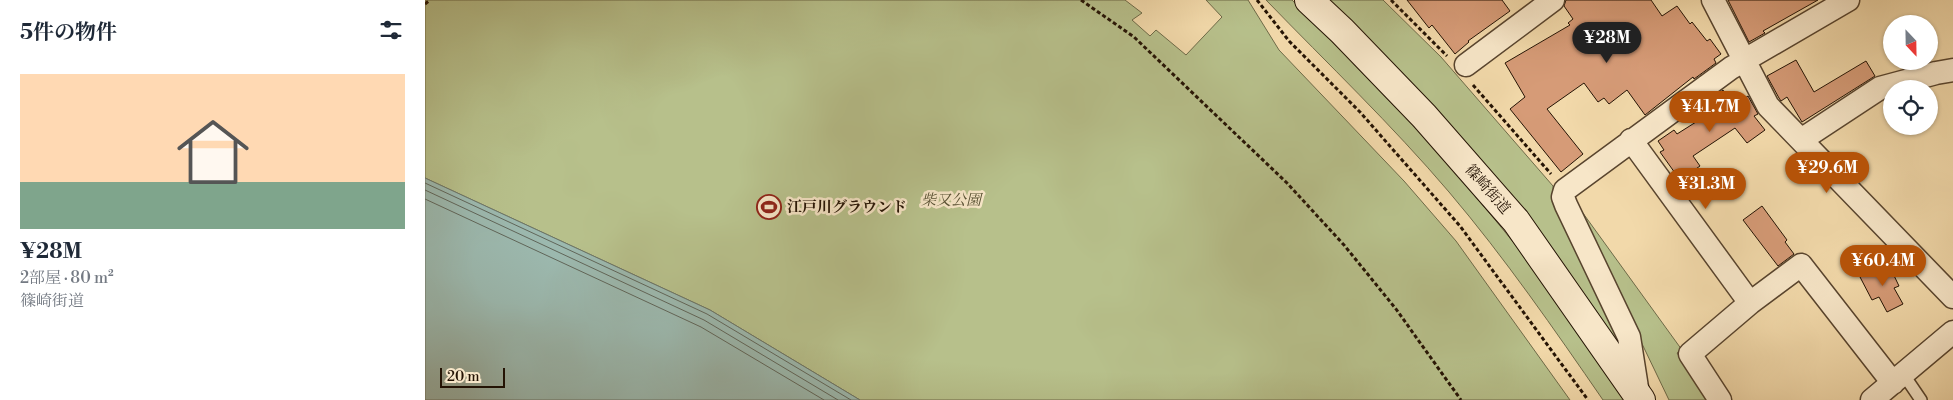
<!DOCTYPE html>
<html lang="ja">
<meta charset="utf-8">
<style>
body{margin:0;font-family:"Libre Bodoni","Noto Serif JP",serif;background:#f6f6f7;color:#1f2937;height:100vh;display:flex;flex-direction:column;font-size:19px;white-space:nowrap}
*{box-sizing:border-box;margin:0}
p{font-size:16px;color:#747a83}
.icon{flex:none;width:28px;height:28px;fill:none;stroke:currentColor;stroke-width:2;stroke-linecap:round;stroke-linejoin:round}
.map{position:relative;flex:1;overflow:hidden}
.sheet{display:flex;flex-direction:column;background:#fff;width:425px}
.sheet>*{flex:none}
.needle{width:32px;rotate:158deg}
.tools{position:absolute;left:1458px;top:15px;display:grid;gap:10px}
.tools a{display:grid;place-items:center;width:55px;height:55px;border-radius:50%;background:#fff;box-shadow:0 1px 4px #0004;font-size:25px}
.scale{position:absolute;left:15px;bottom:12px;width:65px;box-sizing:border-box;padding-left:5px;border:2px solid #241304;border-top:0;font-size:14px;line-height:18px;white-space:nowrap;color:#241304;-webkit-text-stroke:4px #f7e6c8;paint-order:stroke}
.price{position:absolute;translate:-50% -42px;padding:0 11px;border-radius:18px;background:#b45309;color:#fff;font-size:16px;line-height:32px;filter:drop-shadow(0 1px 2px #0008)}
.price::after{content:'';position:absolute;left:50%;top:30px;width:15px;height:11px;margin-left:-8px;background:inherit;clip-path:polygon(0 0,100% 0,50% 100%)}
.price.on{background:#222;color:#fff}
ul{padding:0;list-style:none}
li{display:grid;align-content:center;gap:10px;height:265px;padding:0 20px}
li span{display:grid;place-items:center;height:155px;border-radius:0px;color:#555}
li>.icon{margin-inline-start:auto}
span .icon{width:90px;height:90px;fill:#fffc;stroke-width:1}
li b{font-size:21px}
h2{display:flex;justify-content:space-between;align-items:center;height:60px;padding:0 20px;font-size:21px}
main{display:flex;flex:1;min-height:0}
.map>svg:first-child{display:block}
.green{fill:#b7c08b;stroke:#6e6a48}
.water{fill:#9cb9af;stroke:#6c776b}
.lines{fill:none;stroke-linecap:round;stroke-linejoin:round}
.shore{stroke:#60665a;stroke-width:1}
.building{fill:#d69b77;stroke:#241304}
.service-casing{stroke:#58442e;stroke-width:14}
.minor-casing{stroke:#58442e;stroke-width:25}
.secondary-casing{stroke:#241304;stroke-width:30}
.path{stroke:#241304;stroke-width:3;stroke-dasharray:4 2.5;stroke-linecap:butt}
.service{stroke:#f7e6c8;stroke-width:11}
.minor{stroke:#f7e6c8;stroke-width:22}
.secondary{stroke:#f7e6c8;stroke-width:28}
.labels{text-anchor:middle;stroke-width:5;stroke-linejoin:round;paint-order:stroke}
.street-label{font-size:15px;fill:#241304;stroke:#f7e6c8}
.park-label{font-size:15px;font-style:italic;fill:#575033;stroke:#f7e6c8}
.poi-label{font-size:15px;font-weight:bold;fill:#241304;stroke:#f7e6c8;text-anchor:start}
</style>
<main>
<section class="sheet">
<h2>5件の物件<svg class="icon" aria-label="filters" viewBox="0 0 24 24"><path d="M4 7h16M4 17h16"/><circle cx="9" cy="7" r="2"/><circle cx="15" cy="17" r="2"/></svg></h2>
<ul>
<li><span style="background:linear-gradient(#ffd9b3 70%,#7fa58c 0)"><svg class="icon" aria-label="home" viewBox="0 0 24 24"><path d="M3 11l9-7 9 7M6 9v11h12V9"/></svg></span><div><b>¥28M</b><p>2部屋 · 80 m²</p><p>篠崎街道</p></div></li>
</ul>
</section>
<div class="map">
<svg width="1528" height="400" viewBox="0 0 1528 400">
<rect width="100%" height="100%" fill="#f2d9aa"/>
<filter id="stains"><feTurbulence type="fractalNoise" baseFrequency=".004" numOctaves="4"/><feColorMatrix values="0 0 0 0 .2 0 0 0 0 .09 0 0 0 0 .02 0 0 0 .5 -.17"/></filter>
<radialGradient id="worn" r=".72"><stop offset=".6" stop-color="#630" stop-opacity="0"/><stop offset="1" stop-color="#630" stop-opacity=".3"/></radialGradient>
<path class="green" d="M0,0h700l17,13 -10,7 18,16 6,-6 30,25 36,-38 -16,-17h42l31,50 125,131 52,60 114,159h-710l-150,-90 -285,-132z
M841,0h26l141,146 63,75 31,38 99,141h-23c-49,-71 -98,-142 -154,-208 -57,-67 -121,-128 -183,-192z
M903,0h55l58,57 112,129 1,9 65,141 -4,5z
M1147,198l110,152 -5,3 33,47h-41z"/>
<path class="water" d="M0,178l285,132 150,90h-435z"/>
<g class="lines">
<path class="shore" d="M0,183l282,131 144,86
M0,190l279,130 134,80
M0,199l276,128 123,73"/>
</g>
<path class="building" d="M982,0h95l8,11 -42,30 1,1 -14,12 -23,-29 -3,3z
M1141,0h85l11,16 15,-10 13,18 2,-2 15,19 3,-2 11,15 -7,5 2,4 -22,16 -1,-2 -48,38 -18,-25 -18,14 -5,-6 -6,4 -14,-19 -37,26 36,45 -22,18 -51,-63 15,-12 -20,-34 65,-38 -2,-2 5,-4 -9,-13z
M1303,0h90l-55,31 2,2 -16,9z
M1371,60l18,32 52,-31 9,15 -73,46 -15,-25 -6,4 -2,-3 -12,-22z
M1298,90l10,16 15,-10 10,18 -4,2 11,14 -18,13 -12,-15 -42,28 7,10 -20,14 -20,-28 4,-2 -6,-9 16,-11 3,4 38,-24 -6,-9z
M1337,206l25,34 -2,2 9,12 -16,12 -35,-46z
M1463,263l11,23 -5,2 9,16 -16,8 -8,-15 -7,3 -12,-23z"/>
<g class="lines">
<defs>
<path id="service" d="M1479,375l17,25"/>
<path id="minor" d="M1288,0l55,106 185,191
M1041,65l87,-65
M1206,140l119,163
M1376,140l79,-52 56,-15 17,-3
M1213,394l-9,-57 -63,-132 -3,-8 2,-7 166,-122 117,-68
M1295,400l-30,-46 60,-51 51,-38 92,118
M1447,400l81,-68"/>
<path id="secondary" d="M884,0l33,31 82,85 92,105 125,179"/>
</defs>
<use href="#service" class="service-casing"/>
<use href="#minor" class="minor-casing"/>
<use href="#secondary" class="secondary-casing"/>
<path class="path" d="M656,0l53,37 153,146 57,62 52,64 65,91
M832,0l32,41 71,71 100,114 128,174
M966,0l56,56
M0,4l5,-4
M1048,85l78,89"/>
<use href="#service" class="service"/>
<use href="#minor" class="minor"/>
<use href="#secondary" class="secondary"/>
</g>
<defs>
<symbol id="stadium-ring" viewBox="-11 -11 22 22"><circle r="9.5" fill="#f7e6c8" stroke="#8f2418" stroke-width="1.5"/><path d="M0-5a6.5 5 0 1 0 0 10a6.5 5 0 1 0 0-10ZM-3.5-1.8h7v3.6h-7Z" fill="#8f2418"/></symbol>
</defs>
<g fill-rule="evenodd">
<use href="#stadium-ring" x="330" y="193" width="28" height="28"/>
</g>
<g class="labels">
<g class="street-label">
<text transform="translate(1063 189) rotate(49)" y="5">篠崎街道</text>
</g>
<g class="park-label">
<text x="526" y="205">柴又公園</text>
</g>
<g class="poi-label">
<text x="362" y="212">江戸川グラウンド</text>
</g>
</g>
<rect width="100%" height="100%" filter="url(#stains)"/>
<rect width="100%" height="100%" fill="url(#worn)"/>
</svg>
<div class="tools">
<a><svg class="needle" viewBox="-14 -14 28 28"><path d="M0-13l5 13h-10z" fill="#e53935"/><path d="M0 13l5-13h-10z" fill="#747a83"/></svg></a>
<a><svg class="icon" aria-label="locate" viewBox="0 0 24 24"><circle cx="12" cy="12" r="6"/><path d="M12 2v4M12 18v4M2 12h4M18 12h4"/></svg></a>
</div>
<div class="scale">20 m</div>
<b class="price on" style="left:1182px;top:64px">¥28M</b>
<b class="price" style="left:1285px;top:133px">¥41.7M</b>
<b class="price" style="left:1402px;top:194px">¥29.6M</b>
<b class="price" style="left:1281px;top:210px">¥31.3M</b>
<b class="price" style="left:1458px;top:287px">¥60.4M</b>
</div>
</main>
